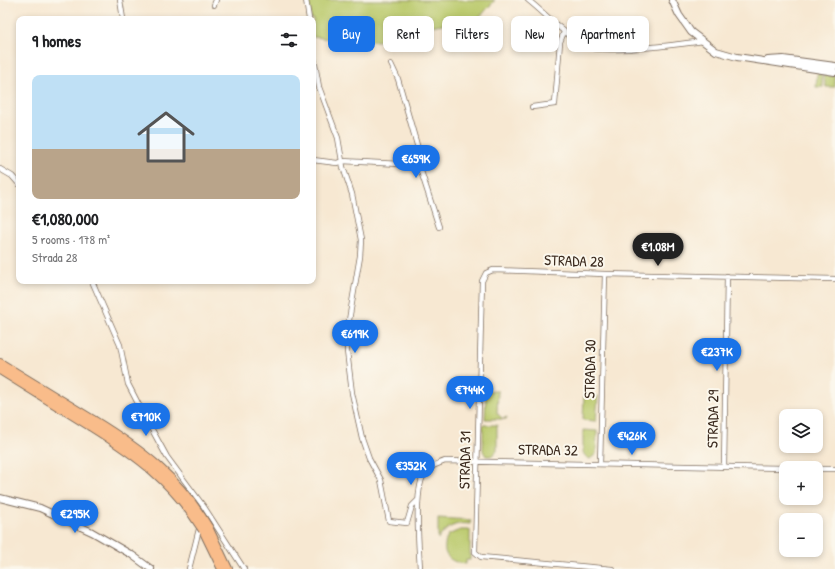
<!DOCTYPE html>
<meta charset="utf-8">
<style>
body{margin:0;font-family:"Patrick Hand",sans-serif;background:#f6f6f6;color:#202124;height:100vh;display:flex;flex-direction:column;font-size:15px;white-space:nowrap}
*{box-sizing:border-box;margin:0}
p{font-size:13px;color:#757577}
.icon{flex:none;width:22px;height:22px;fill:none;stroke:currentColor;stroke-width:2;stroke-linecap:round;stroke-linejoin:round}
.map{position:relative;flex:1;overflow:hidden}
.details{position:absolute;left:16px;top:16px;width:300px;height:268px;display:flex;flex-direction:column;background:#fff;border-radius:8px;box-shadow:0 2px 6px #0003}
.details>*{flex:none}
.banner{position:absolute;left:328px;top:16px;width:380px;height:36px;display:flex;gap:8px}
.controls{position:absolute;left:779px;top:409px;display:grid;gap:8px}
.controls a{display:grid;place-items:center;width:44px;height:44px;border-radius:8px;background:#fff;box-shadow:0 2px 6px #0003;font-size:20px}
.price{position:absolute;translate:-50% -34px;padding:0 9px;border-radius:14px;background:#1a73e8;color:#fff;font-size:13px;line-height:26px;filter:drop-shadow(0 1px 2px #0008)}
.price::after{content:'';position:absolute;left:50%;top:24px;width:12px;height:9px;margin-left:-6px;background:inherit;clip-path:polygon(0 0,100% 0,50% 100%)}
.price.active{background:#222;color:#fff}
ul{padding:0;list-style:none}
li{display:grid;align-content:center;gap:8px;height:212px;padding:0 16px}
li span{display:grid;place-items:center;height:124px;border-radius:8px;color:#555}
li>.icon{margin-inline-start:auto}
span .icon{width:72px;height:72px;fill:#fffc;stroke-width:1}
li b{font-size:17px}
h2{display:flex;justify-content:space-between;align-items:center;height:48px;padding:0 16px;font-size:17px}
.pill{padding:0 14px;border-radius:8px;background:#fff;box-shadow:0 2px 6px #0003;font-size:14px;line-height:36px}
.pill.active{background:#1a73e8;color:#fff}
.map>svg:first-child{display:block}
.green{fill:#bac96b;stroke:#7a7a44}
.lines{fill:none;stroke-linecap:round;stroke-linejoin:round}
.minor-casing{stroke:#7d6c5d;stroke-width:6}
.tertiary-casing{stroke:#7d6c5d;stroke-width:8}
.trunk-casing{stroke:#7d6c5d;stroke-width:10}
.minor{stroke:#fff;stroke-width:4.5}
.tertiary{stroke:#fff;stroke-width:6}
.trunk{stroke:#f9bc8a;stroke-width:8}
.trunk-bridge-casing{stroke:#7d6c5d;stroke-width:10;stroke-linecap:butt}
.trunk-bridge{stroke:#f9bc8a;stroke-width:8}
.labels{text-anchor:middle;stroke-width:4;stroke-linejoin:round;paint-order:stroke}
.street-label{font-size:15px;fill:#3b2a1e;stroke:#fbf7ec}
</style>
<div class="map">
<svg width="835" height="569" viewBox="0 0 835 569">
<rect width="100%" height="100%" fill="#fbf7ec"/>
<filter id="ink" filterUnits="userSpaceOnUse"><feTurbulence type="fractalNoise" baseFrequency=".025" numOctaves="2"/><feDisplacementMap in="SourceGraphic" scale="8" xChannelSelector="R" yChannelSelector="G"/><feConvolveMatrix kernelMatrix="1 2 1 2 8 2 1 2 1" color-interpolation-filters="sRGB"/></filter>
<filter id="wash" filterUnits="userSpaceOnUse"><feTurbulence type="fractalNoise" baseFrequency=".012" numOctaves="4" result="noise"/><feDisplacementMap in="SourceGraphic" scale="16" xChannelSelector="R" yChannelSelector="G"/><feGaussianBlur stdDeviation="0.9" result="paint"/><feColorMatrix in="noise" values="0 0 0 0 0 0 0 0 0 0 0 0 0 0 0 0 0 1.4 0 .05"/><feComposite in="paint" operator="in"/></filter>
<g filter="url(#wash)">
<rect width="100%" height="100%" fill="#f7e8d2"/>
<path class="green" d="M309,0h186l-16,18 -48,8 -38,14 -35,2 -45,-5v-18h-2z
M817,74h4l2,13h-7z
M823,75l12,1v11h-9z
M486,391h12l-1,22 6,6 4,-2 -1,2h-21z
M584,396h14l-2,25 -13,-1z
M483,425h14v26l-6,5h-5l-3,-5z
M583,430l14,1 -1,23 -6,5 -3,-1 -4,-5z
M438,518l33,2 -1,4c-15,-2 -23,3 -32,15z
M460,530h10v30h-4v4c-19,-2 -26,-11 -18,-29z"/>
</g>
<g filter="url(#ink)">
<g class="lines">
<defs>
<path id="minor" d="M120,0l3,19
M306,0l3,19
M528,0c19,15 35,34 57,46 18,9 95,-2 118,-5
M214,5l2,-5
M313,53l6,34 19,51 5,29 9,27 9,46 -1,16 -12,70 -1,25 5,42 10,45 7,20 12,22 8,41 18,2 5,-17 6,-6
M391,64l7,15 21,73v13l20,62
M532,107l23,-3 5,-62 4,-10
M313,160l24,3 5,-2 77,4
M0,169l12,7 7,8
M92,281l28,64 8,39 16,31 23,42 37,50 40,62
M600,464l5,-190
M724,467l3,-191
M816,469h19
M189,569l11,-44
M420,569c-1,-21 -7,-83 6,-98 5,-6 12,-7 19,-10l341,7
M612,569l-131,-12 -6,-5 7,-271 4,-8 7,-3 112,4 230,5"/>
<path id="tertiary" d="M672,0l7,15 12,17 25,19 21,6 98,15
M768,60l15,-1 52,7
M0,498l40,10 52,24 40,23 19,14"/>
<path id="trunk" d="M0,363l93,57
M0,370l90,56
M208,527l20,42
M203,530l19,39"/>
</defs>
<use href="#minor" class="minor-casing"/>
<use href="#tertiary" class="tertiary-casing"/>
<use href="#trunk" class="trunk-casing"/>
<use href="#minor" class="minor"/>
<use href="#tertiary" class="tertiary"/>
<use href="#trunk" class="trunk"/>
<defs>
<path id="trunk-bridge" d="M93,420c49,30 85,57 115,107
M90,426c48,30 82,55 113,104"/>
</defs>
<use href="#trunk-bridge" class="trunk-bridge-casing"/>
<use href="#trunk-bridge" class="trunk-bridge"/>
</g>
</g>
<g class="labels">
<g class="street-label">
<text transform="translate(574 261) rotate(2)" y="5">STRADA 28</text>
<text transform="translate(590 369) rotate(-89)" y="5">STRADA 30</text>
<text transform="translate(713 419) rotate(-89)" y="5">STRADA 29</text>
<text transform="translate(548 450) rotate(1)" y="5">STRADA 32</text>
<text transform="translate(465 460) rotate(-89)" y="5">STRADA 31</text>
</g>
</g>
</svg>
<div class="controls">
<a><svg class="icon" aria-label="layers" viewBox="0 0 24 24"><path d="M12 4l9 5-9 5-9-5zM3 14l9 5 9-5"/></svg></a>
<a>+</a>
<a>−</a>
</div>
<b class="price" style="left:416px;top:179px">€659K</b>
<b class="price active" style="left:658px;top:267px">€1.08M</b>
<b class="price" style="left:355px;top:354px">€619K</b>
<b class="price" style="left:717px;top:372px">€237K</b>
<b class="price" style="left:470px;top:410px">€744K</b>
<b class="price" style="left:146px;top:437px">€710K</b>
<b class="price" style="left:632px;top:456px">€426K</b>
<b class="price" style="left:411px;top:486px">€352K</b>
<b class="price" style="left:75px;top:534px">€295K</b>
<div class="banner">
<a class="pill active">Buy</a>
<a class="pill">Rent</a>
<a class="pill">Filters</a>
<a class="pill">New</a>
<a class="pill">Apartment</a>
</div>
<section class="details">
<h2>9 homes<svg class="icon" aria-label="filters" viewBox="0 0 24 24"><path d="M4 7h16M4 17h16"/><circle cx="9" cy="7" r="2"/><circle cx="15" cy="17" r="2"/></svg></h2>
<ul>
<li><span style="background:linear-gradient(#bfe0f5 60%,#b9a48a 0)"><svg class="icon" aria-label="home" viewBox="0 0 24 24"><path d="M3 11l9-7 9 7M6 9v11h12V9"/></svg></span><div><b>€1,080,000</b><p>5 rooms · 178 m²</p><p>Strada 28</p></div></li>
</ul>
</section>
</div>
